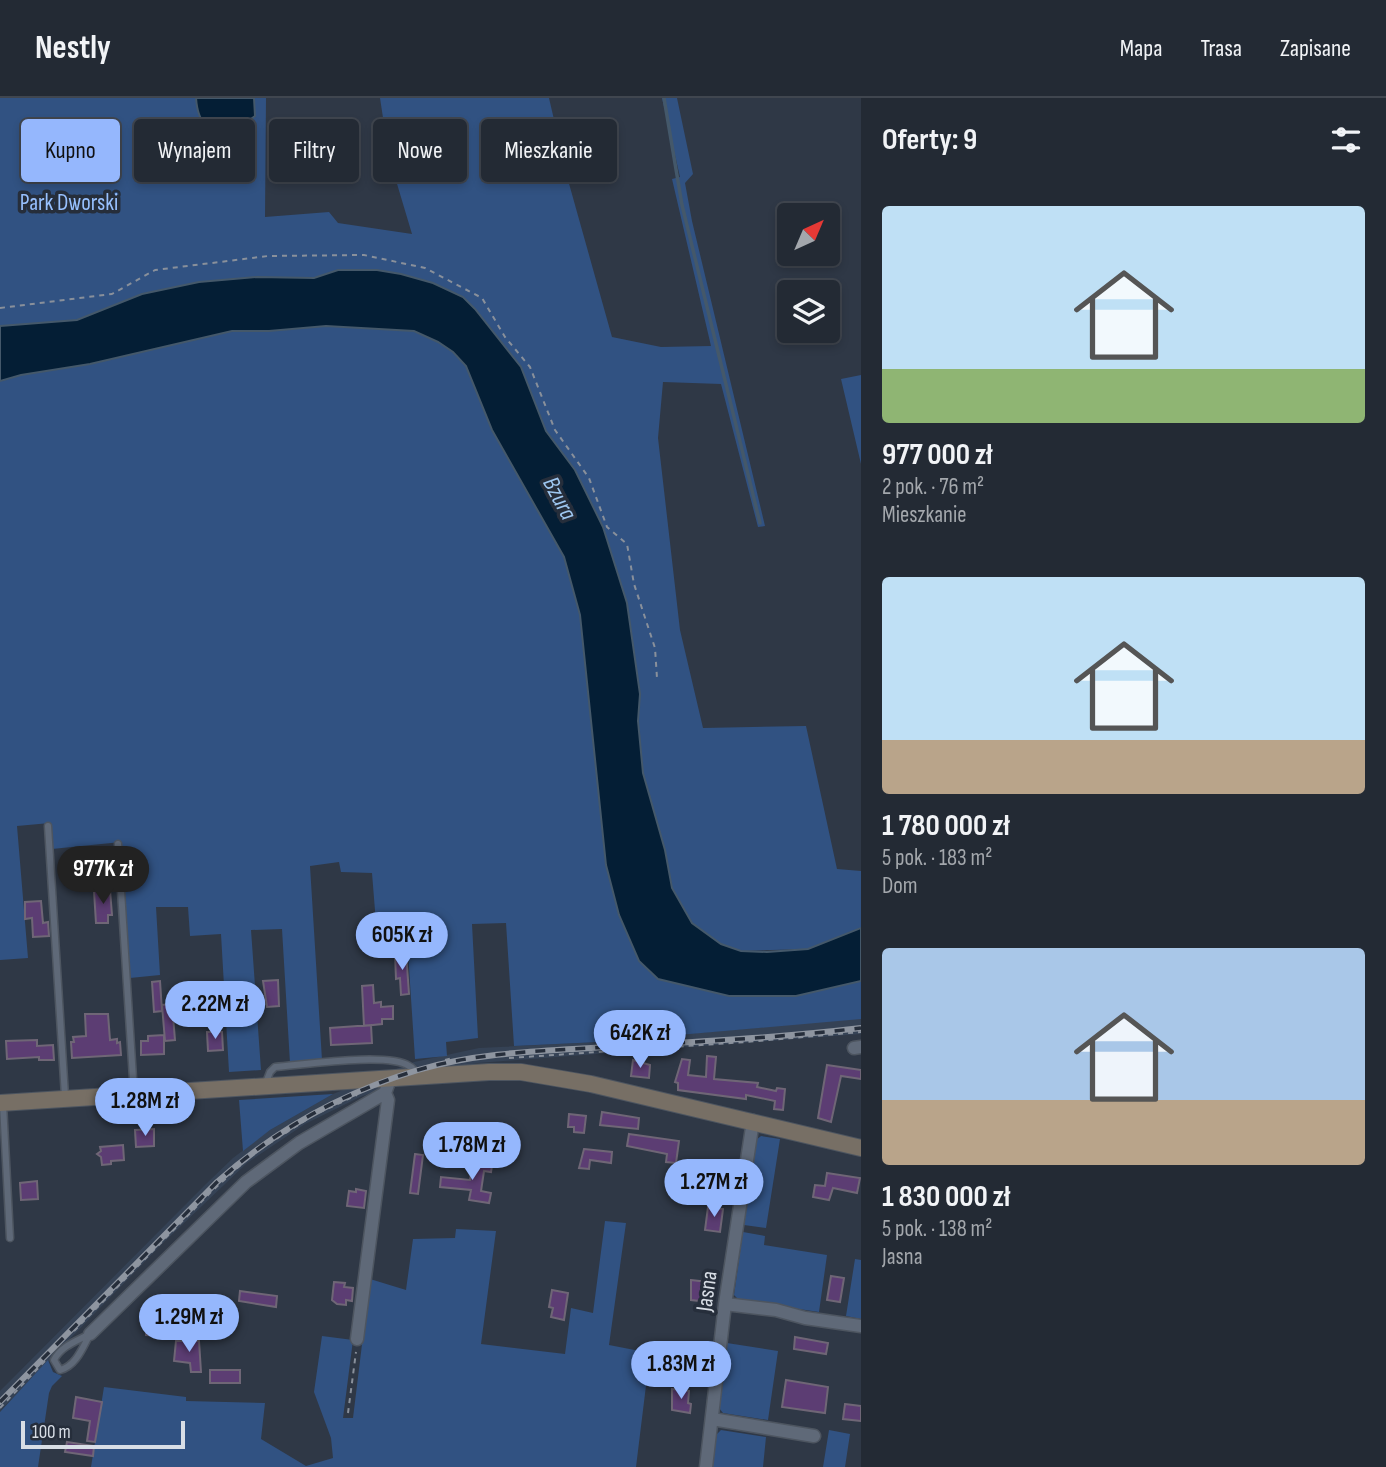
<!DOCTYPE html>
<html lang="pl">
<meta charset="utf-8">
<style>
body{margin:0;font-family:"Sofia Sans Condensed",sans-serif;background:#2b323c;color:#f1f3f6;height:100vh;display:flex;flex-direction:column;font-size:26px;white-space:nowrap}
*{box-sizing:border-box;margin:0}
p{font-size:23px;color:#a3a7ac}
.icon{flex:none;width:38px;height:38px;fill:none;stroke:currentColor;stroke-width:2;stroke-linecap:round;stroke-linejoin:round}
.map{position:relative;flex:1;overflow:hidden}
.side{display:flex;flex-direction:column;background:#232a34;width:525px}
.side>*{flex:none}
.top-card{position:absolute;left:21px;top:21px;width:665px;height:63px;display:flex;gap:14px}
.needle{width:46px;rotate:44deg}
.buttons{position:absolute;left:777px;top:105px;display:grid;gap:14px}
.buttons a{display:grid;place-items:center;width:63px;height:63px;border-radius:7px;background:#232a34;box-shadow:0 4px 10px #0003,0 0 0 2px #40464f;font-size:35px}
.scale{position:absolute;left:21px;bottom:18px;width:164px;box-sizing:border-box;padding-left:7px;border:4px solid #d8dee6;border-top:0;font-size:19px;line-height:24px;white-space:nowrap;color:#d8dee6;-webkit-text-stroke:5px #262e3b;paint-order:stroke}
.price{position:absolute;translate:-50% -60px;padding:0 16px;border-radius:24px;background:#95b7fd;color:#111;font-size:23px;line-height:46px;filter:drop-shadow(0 2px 4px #0008)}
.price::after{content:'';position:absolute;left:50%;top:42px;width:21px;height:16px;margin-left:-10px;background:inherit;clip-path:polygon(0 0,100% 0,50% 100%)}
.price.on{background:#222;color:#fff}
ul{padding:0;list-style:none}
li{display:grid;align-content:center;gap:14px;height:371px;padding:0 21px}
li span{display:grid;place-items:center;height:217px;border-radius:7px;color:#555}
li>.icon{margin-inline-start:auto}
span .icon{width:126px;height:126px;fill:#fffc;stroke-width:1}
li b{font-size:30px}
h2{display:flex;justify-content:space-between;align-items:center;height:84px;padding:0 21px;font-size:30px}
.tag{padding:0 24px;border-radius:7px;background:#232a34;box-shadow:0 4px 10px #0003,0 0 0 2px #40464f;font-size:24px;line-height:63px}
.tag.on{background:#95b7fd;color:#111}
header{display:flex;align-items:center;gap:42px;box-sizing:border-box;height:98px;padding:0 35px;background:#232a34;border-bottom:2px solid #40464f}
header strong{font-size:33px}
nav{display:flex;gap:38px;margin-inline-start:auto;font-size:24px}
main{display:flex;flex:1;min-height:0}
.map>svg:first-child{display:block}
.built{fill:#354255}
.green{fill:#315282}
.water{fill:#041e35;stroke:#44586a;stroke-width:2}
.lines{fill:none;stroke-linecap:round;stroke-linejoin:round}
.stream{stroke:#44586a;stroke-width:3.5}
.building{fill:#5c3d73;stroke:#6f6676;stroke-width:2}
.lane-casing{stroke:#4d5560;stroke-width:9}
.street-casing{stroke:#4d5560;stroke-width:15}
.secondary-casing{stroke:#4d5560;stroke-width:18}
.path{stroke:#89909b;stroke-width:2;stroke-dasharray:5 5;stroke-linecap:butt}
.lane{stroke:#5f6978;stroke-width:6}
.street{stroke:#5f6978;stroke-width:12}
.secondary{stroke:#776f65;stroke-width:16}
.rail-casing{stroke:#8e95a0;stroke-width:6}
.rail{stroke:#262e3b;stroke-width:3.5;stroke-dasharray:10;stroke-linecap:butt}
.labels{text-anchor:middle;stroke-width:7;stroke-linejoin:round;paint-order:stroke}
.park-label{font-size:23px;fill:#97c0fe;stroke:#262e3b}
.street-label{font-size:23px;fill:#d8dee6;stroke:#262e3b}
.water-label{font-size:24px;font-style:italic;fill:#9ec7f1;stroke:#262e3b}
</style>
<header>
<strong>Nestly</strong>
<nav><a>Mapa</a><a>Trasa</a><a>Zapisane</a></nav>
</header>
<main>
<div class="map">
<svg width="861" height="1369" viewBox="0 0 861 1369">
<rect width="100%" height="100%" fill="#2f3846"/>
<path class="built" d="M861,920v16l-383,29 -53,11 -65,23 -55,27 -58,39 -87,83 -160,165v-20l206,-207 27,-26 37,-28 63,-36 81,-32 65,-14 120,-6z"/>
<path class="green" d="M0,0h266l-1,119 64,-5 9,11 74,11 -23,-77 -9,-59h169l19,82 44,157 49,10 50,-1 -39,-167 8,-2 -18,-79h15l16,76 -8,9 7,38 73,305 -7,1 -37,-143 -58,-2 -5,56 22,192 23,98 103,-2 31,143 24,2v57l-53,21 -67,2 -20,-7 -17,-11 -12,-10 -15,-24 -5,-11 -7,-38 -22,-77 -5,-52 2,-28 -13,-90 -52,-133 -29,-39 -25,-64 -46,-57 -12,-12 -86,-28h-39l-24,8 -57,-1 -58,5 -57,12 -65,26 -77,6z
M326,228l88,5 24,11 15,10 13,14 26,64 72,127 16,58 39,300 177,81 65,-15v38l-262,23 -85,4 -8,-123 -34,1 6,114 -32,4 1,14 -32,3 -9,-137 -30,1 -4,-50 -31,-1 -2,-10 -29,4 12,194 -32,3 -8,-134 -31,1 10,140 -32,2 -8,-138 -31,2 -2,-29h-32l4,68 -30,3 -9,-136 -69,7 -2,-26 -33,3 11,132 -28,2v-579l21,-6 69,-11 142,-33h37z
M861,277v89l-20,-85z
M333,996l-63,36 -27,21 -4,-51z
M761,1038l19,3 -14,89 -22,-3 12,-85z
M605,1123l21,2 -17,122 41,8 -14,114h-545l13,-80 82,10v4l79,2 -4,36 45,27 27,-8 -2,-20 -17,-46 8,-56 31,4 -10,78h10l17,-139 36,11 7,-51 42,-1 1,-9 40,2 -15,113 84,10 6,-46 22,5z
M743,1134l22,4 -1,9 63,10 -8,57 -80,-12 -5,-5z
M855,1161l6,1v59l-15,-3z
M727,1245l51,8 -10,69 -45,-7 -4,-5z
M48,1262l5,12 9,4 -10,10 -3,7 -11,74h-38v-55z
M721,1332l45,7 -3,30h-58l11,-32z
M829,1332l21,4 -5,33h-22z"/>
<path class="water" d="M196,0h58l1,18c-7,6 -13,7 -21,10 -27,7 -36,-2 -38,-28z
M338,172h39l24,4 32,9 30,14 12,12 46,58 25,64 29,39 28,57 24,76 13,91 -2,27 5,52 22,77 7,38 20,35 29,21 20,7 26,1 41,-3 53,-21v53l-65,15h-67l-71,-17 -19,-18 -20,-46 -13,-50 -26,-250 -16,-58 -72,-127 -26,-64 -13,-14 -15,-10 -24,-11 -88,-5 -57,5h-37l-142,33 -69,11 -21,6v-55l77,-6 65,-26 57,-12 58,-5 57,1z"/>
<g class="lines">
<path class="stream" d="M664,0l18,107 78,318"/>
</g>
<path class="building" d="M110,792l2,25h-4v8h-12l-2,-32z
M41,803l2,22 5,-1 1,14 -16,1 -1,-19 -7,1v-17z
M406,854l3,42 -8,1 -1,-17 -4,1 -1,-26z
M278,882l1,26 -12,1 -4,-26z
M160,883l2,30 -8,1 -2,-30z
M373,887l1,18 7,-1v5l12,-1v13h-11v5l-18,2 -2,-40z
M172,906l3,36 -10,1 -3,-36z
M85,916h23l2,26 7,-1v4l3,-1 1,13 -49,3 -1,-16h3l-1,-5 13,-1z
M371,927l1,18 -41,2 -1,-17z
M207,934h15l1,18 -15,1z
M164,937v19l-23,1v-14h7v-5z
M37,942v6l16,-1 1,15h-15v-3l-32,2 -1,-18z
M707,958l9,1 -2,22 44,4 -1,4 19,4 1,-3 8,1 -2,21 -9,-1 1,-8 -29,-6v4l-68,-9v-7l-3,-1 7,-23 8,1 -2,15 18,2z
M633,962l17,5 -1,13 -18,-2z
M827,967l34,5v9l-20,-3 -10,46 -13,-4z
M602,1014l37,6 -1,11 -38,-4z
M569,1016l17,2 -2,17 -10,-1v-5h-6z
M154,1031v17l-18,1 -1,-17z
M629,1036l50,7 -3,22 -10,-1 1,-8 -40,-8z
M123,1047l1,15 -13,1v3l-9,1 -1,-8 -4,-3 4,-3 -1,-4z
M584,1051l28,3 -1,11 -21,-3 -1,9 -10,-1z
M415,1056l8,1 -5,39 -8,-1z
M477,1060l16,2 -2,12 -7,-1 -3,20 10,2 -2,10 -20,-3 2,-10 -31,-3 1,-10 29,3 2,-12 3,1z
M827,1075l33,5 -3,15 -24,-5 -4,12 -16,-3 2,-12 10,1z
M37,1083l1,18 -17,1 -1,-17z
M356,1091l10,2 -2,17 -17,-2 2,-15 7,1z
M708,1109l15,2 -3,23 -15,-2z
M831,1178l13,2 -4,24 -13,-2z
M691,1182l17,2 2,4 -2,16 -17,-2z
M334,1184l11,1 -1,4 9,1 -1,13 -6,-1v5l-9,-1 -5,-4z
M552,1192l16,3 -4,27 -13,-3 2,-9 -4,-1z
M240,1193l37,5 -1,11 -37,-6z
M218,1208l1,3 8,-2 4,14 -8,2 2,5 -10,3 -1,-6 -9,3 -4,-14z
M147,1221l18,1 -1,16 -18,-1z
M795,1239l33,6 -2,11 -32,-5z
M176,1243h23l2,31h-10l-1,-9 -16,-2z
M210,1272h30v13h-30z
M786,1282l42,7 -3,26 -43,-6z
M672,1291l17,2 -1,12 3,1 -1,9 -18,-3z
M76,1299l26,5 -7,40 -8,-1 3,-20 -17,-3z
M845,1306l16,2v15l-18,-2z
M67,1344l27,4 -1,10 -28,-4z"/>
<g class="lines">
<defs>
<path id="lane" d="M48,728l17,270
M118,746l16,250
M265,987l5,-13 5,-5c28,-2 113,-15 134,-1 4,2 5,4 7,8
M3,1006l7,134
M90,1236c-7,13 -14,32 -30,36l-6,-10c7,-14 23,-19 36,-26z"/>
<path id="street" d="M854,950l7,-1
M725,1206l51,6 29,8 56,8
M90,1236l156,-152 53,-39 86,-50 5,-14
M357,1241l31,-239 -3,-7
M712,1321l102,17
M706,1369l19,-163 28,-183"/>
<path id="secondary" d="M0,1005l489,-31h32l70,12 270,64"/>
</defs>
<use href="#lane" class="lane-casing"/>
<use href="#street" class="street-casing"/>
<use href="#secondary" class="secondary-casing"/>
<path class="path" d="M0,210l112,-14 43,-24 113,-14 96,-1 61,13 57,30 23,39 25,30 25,63 34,48 18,49 20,17 7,40 21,64 2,30
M509,960l237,-16 115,-10
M445,962l8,-2
M74,1233l138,-140 42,-38 60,-38 43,-20
M0,1310l45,-47
M348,1315l8,-61"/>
<use href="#lane" class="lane"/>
<use href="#street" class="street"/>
<use href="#secondary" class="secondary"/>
<defs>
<path id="rail" d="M0,1304l216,-219c59,-53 125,-90 202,-113 61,-18 126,-19 189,-23 85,-5 170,-9 254,-19"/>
</defs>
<use href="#rail" class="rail-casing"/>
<use href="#rail" class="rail"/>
</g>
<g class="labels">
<g class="park-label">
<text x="69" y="112">Park Dworski</text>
</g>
<g class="street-label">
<text transform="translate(706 1193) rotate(-82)" y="8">Jasna</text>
</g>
<g class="water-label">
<text transform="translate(560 400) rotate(62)" y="8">Bzura</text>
</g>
</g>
</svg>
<div class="buttons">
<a><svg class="needle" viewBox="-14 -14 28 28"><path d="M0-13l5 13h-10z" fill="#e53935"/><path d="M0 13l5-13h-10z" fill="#a3a7ac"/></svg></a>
<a><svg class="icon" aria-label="layers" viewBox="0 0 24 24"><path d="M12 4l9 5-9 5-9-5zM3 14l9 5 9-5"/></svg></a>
</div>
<div class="scale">100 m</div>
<b class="price on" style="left:103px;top:808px">977K zł</b>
<b class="price" style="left:402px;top:874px">605K zł</b>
<b class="price" style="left:215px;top:943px">2.22M zł</b>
<b class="price" style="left:640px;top:972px">642K zł</b>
<b class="price" style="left:145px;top:1040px">1.28M zł</b>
<b class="price" style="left:472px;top:1084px">1.78M zł</b>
<b class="price" style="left:714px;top:1121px">1.27M zł</b>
<b class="price" style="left:189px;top:1256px">1.29M zł</b>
<b class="price" style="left:681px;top:1303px">1.83M zł</b>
<div class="top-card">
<a class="tag on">Kupno</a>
<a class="tag">Wynajem</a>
<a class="tag">Filtry</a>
<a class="tag">Nowe</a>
<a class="tag">Mieszkanie</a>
</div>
</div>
<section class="side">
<h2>Oferty: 9<svg class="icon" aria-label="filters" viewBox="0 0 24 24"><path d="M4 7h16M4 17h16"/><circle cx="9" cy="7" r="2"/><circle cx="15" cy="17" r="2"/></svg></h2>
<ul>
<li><span style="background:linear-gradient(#bfe0f5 75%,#8fb573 0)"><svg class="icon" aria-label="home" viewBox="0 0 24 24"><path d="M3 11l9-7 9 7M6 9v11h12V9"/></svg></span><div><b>977 000 zł</b><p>2 pok. · 76 m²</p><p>Mieszkanie</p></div></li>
<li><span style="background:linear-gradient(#bfe0f5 75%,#b9a48a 0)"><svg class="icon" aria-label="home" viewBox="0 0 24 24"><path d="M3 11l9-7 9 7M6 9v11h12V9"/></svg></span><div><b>1 780 000 zł</b><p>5 pok. · 183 m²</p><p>Dom</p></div></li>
<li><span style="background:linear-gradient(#a9c7e8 70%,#b9a48a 0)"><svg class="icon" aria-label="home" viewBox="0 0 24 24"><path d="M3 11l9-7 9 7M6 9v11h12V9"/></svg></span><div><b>1 830 000 zł</b><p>5 pok. · 138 m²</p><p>Jasna</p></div></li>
</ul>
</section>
</main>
